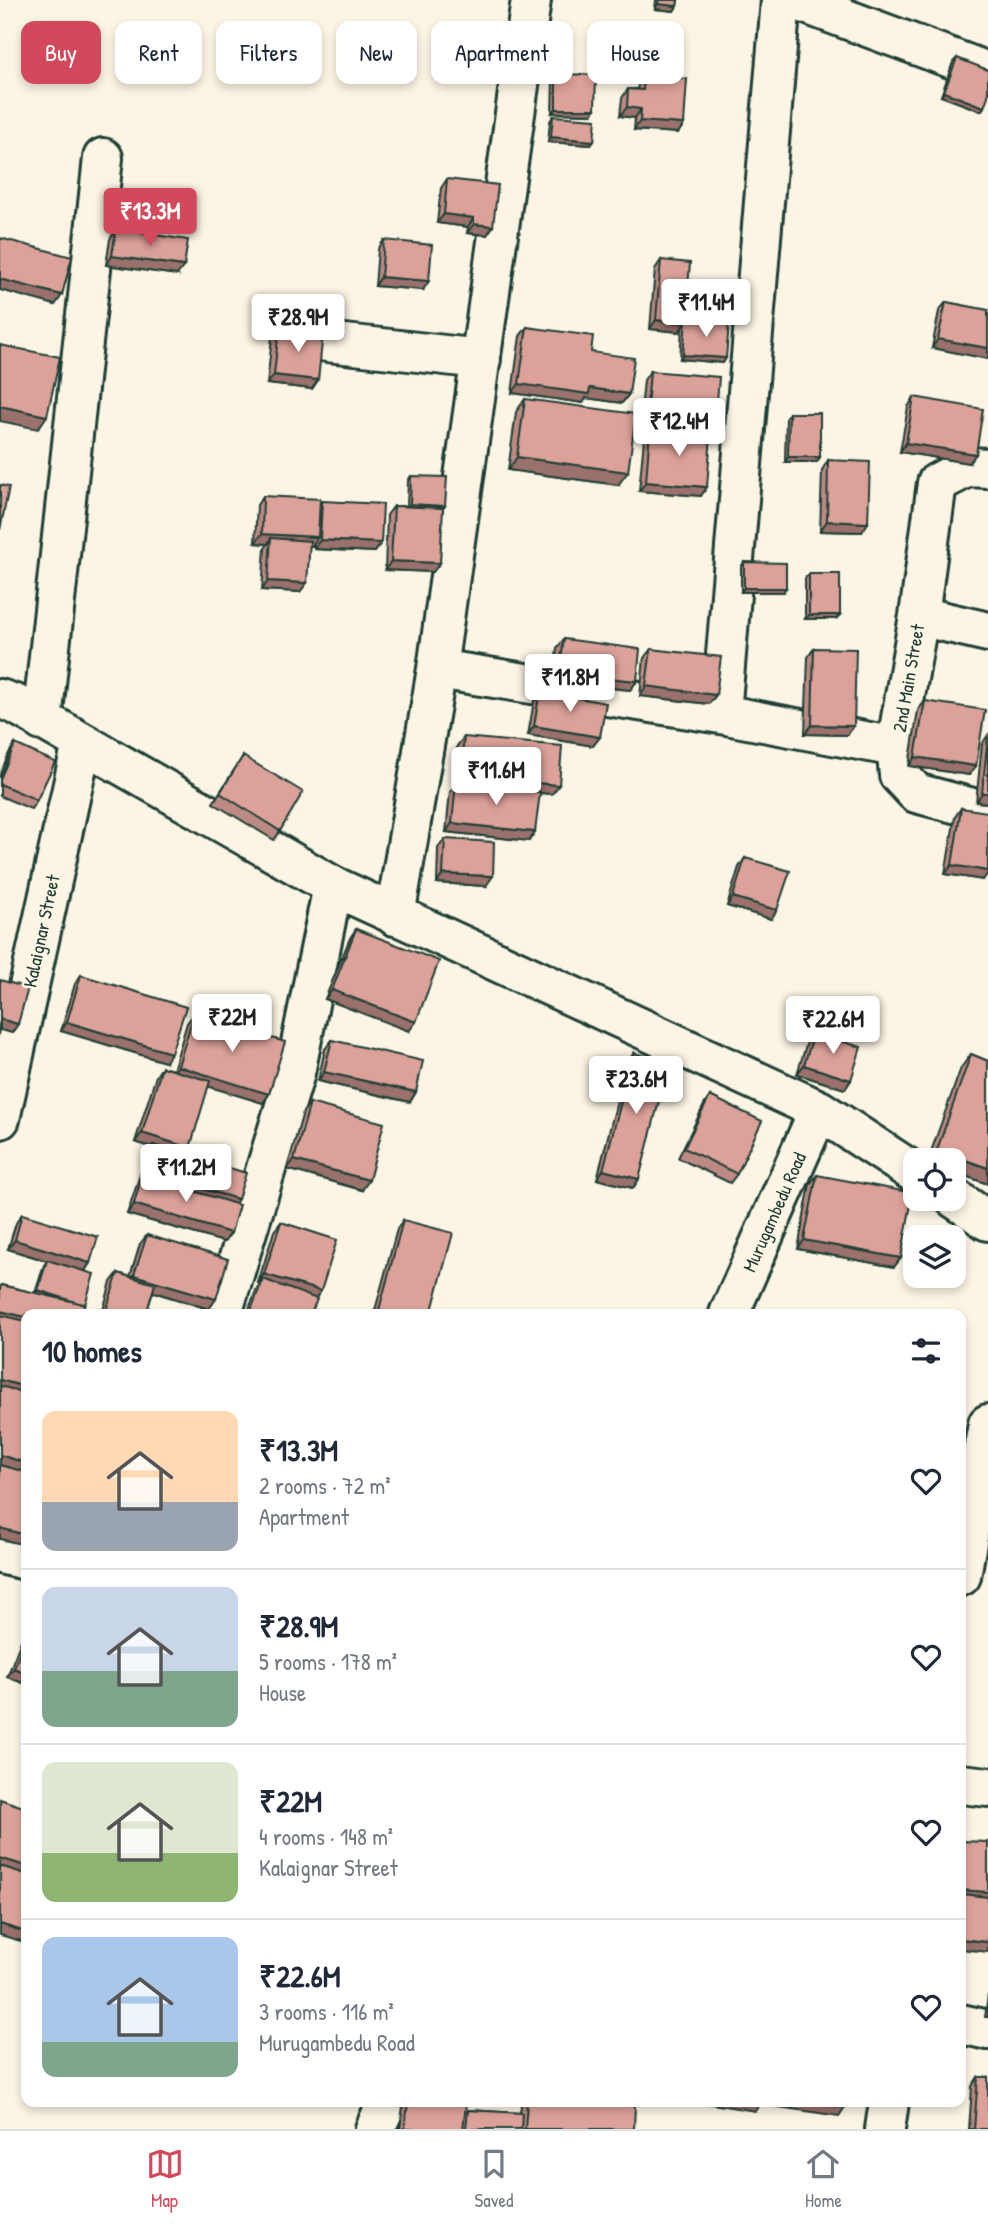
<!DOCTYPE html>
<meta charset="utf-8">
<style>
body{margin:0;font-family:"Patrick Hand",sans-serif;background:#f6f6f7;color:#1f2937;height:100vh;display:flex;flex-direction:column;font-size:26px;white-space:nowrap}
*{box-sizing:border-box;margin:0}
p{font-size:23px;color:#747a83}
.icon{flex:none;width:38px;height:38px;fill:none;stroke:currentColor;stroke-width:2;stroke-linecap:round;stroke-linejoin:round}
.map{position:relative;flex:1;overflow:hidden}
.panel{position:absolute;left:21px;top:1309px;width:945px;height:798px;display:flex;flex-direction:column;background:#fff;border-radius:14px;box-shadow:0 4px 10px #0003}
.panel>*{flex:none}
.hud{position:absolute;left:21px;top:21px;width:947px;height:63px;display:flex;gap:14px}
.tools{position:absolute;left:903px;top:1148px;display:grid;gap:14px}
.tools a{display:grid;place-items:center;width:63px;height:63px;border-radius:14px;background:#fff;box-shadow:0 4px 10px #0003;font-size:35px}
.price{position:absolute;translate:-50% -60px;padding:0 16px;border-radius:7px;background:#fff;color:#222;font-size:23px;line-height:46px;filter:drop-shadow(0 2px 4px #0008)}
.price::after{content:'';position:absolute;left:50%;top:42px;width:21px;height:16px;margin-left:-10px;background:inherit;clip-path:polygon(0 0,100% 0,50% 100%)}
.price.current{background:#d1495b;color:#fff}
ul{padding:0;list-style:none}
li{display:flex;align-items:center;gap:21px;height:175px;padding:0 21px}
li+li{border-top:2px solid #e0e1e3}
li span{display:grid;place-items:center;flex:none;width:196px;height:140px;border-radius:14px;color:#555}
li>.icon{margin-inline-start:auto}
span .icon{width:84px;height:84px;fill:#fffc;stroke-width:1}
li b{font-size:30px}
h2{display:flex;justify-content:space-between;align-items:center;height:84px;padding:0 21px;font-size:30px}
.pill{padding:0 24px;border-radius:14px;background:#fff;box-shadow:0 4px 10px #0003;font-size:24px;line-height:63px}
.pill.current{background:#d1495b;color:#fff}
.tab-bar{display:flex;justify-content:space-around;align-items:center;height:98px;border-top:2px solid #e0e1e3;background:#fff;font-size:19px;color:#747a83}
.tab-bar a{display:grid;justify-items:center;gap:4px}
.tab-bar .current{color:#d1495b}
.map>svg:first-child{display:block}
.lines{fill:none;stroke-linecap:round;stroke-linejoin:round}
.minor-casing{stroke:#1f3d34;stroke-width:44}
.minor{stroke:#fcf5e5;stroke-width:38}
.wall{fill:#bd8b84;stroke:#1f3d34;stroke-width:2}
.shaded-wall{fill:#9a716c;stroke:#1f3d34;stroke-width:2}
.building{fill:#dca29a;stroke:#1f3d34;stroke-width:2}
.labels{text-anchor:middle;stroke-width:5;stroke-linejoin:round;paint-order:stroke}
.street-label{font-size:19px;fill:#1f3d34;stroke:#fcf5e5}
</style>
<div class="map">
<svg width="988" height="2129" viewBox="0 0 988 2129">
<rect width="100%" height="100%" fill="#fcf5e5"/>
<filter id="ink" filterUnits="userSpaceOnUse"><feTurbulence type="fractalNoise" baseFrequency=".0143" numOctaves="2"/><feDisplacementMap in="SourceGraphic" scale="14" xChannelSelector="R" yChannelSelector="G"/><feConvolveMatrix kernelMatrix="1 2 1 2 8 2 1 2 1" color-interpolation-filters="sRGB"/></filter>
<g filter="url(#ink)">
<g class="lines">
<defs>
<path id="minor" d="M795,0l193,72
M327,342l154,17
M988,468l-20,-1 -31,16 -18,133 -23,131 3,28 17,18 72,19
M919,616l69,16
M437,669l284,45 60,-714
M0,699l15,5 318,182 486,224 96,63
M721,714l175,33
M42,721l61,-563
M395,916l42,-247 94,-669
M0,1119l82,-376
M954,1198l34,23
M222,1314l73,-241 38,-187
M729,1314l90,-204
M0,1554l26,6
M961,1576l27,-152
M961,1784l27,3
M961,2024l27,6
M375,2129l12,-27
M885,2129l4,-27"/>
</defs>
<use href="#minor" class="minor-casing"/>
<use href="#minor" class="minor"/>
</g>
<path class="wall" d="M656,0h22l-1,6 -3,5 -19,-2z
M957,58l27,49 -3,4 -40,-15 12,-34z
M556,74l36,40 -40,-1 1,-34z
M644,76l40,48 -6,9 -44,-3 1,-12 -15,-2 2,-18 6,-9h9l1,-4z
M553,116l41,25 -3,4 -43,-3 2,-21z
M447,179l46,47 -6,9 -20,-2 1,-6 -31,-4 4,-35z
M116,229l61,46 -71,-10 4,-26z
M384,240l39,50 -48,-4 3,-37z
M661,260l25,59 40,39 -3,5 -43,-4 2,-32 -3,5 -29,-3 5,-60z
M946,302l42,8 -56,38 7,-37z
M527,327l64,25 38,42 -7,9 -36,-5 -3,5 -71,-10 8,-57z
M279,328l39,52 -6,9 -45,-5 5,-47z
M650,371l60,63 -9,62 -62,-5 5,-52 5,-8h-10l5,-51z
M914,397l55,66 -69,-11 8,-45z
M525,399l93,86 -110,-15 8,-58z
M789,413l31,44 -3,5h-32l1,-45z
M828,460l34,72 -42,-1 2,-61z
M411,476l32,33 -10,63 -48,-2 2,-55 7,-9h13l1,-26z
M263,496l57,8 2,-3 59,42 -6,9 -61,-3v-6l-2,3h-3l-9,46 -38,-2 3,-42 3,-4 -13,-1 2,-38z
M744,562l39,30h-42v-25z
M809,574l27,45h-31v-41z
M564,639l73,42 -7,9 -77,-8 4,-34z
M814,648l40,78 -7,9 -42,-1 3,-77z
M651,649l65,46 -7,9 -69,-8 4,-38z
M540,691l60,46 -7,9 -65,-11 6,-34z
M925,701l51,65 -7,9 -60,-9 9,-56z
M988,735v68l-12,-1 6,-58z
M464,737l88,57 -12,-1 -11,48 -83,-9 4,-40 5,-6h-1l3,-40z
M15,744l22,56 -6,9 -31,-13v-22l9,-21z
M243,756l37,75 -6,9 -61,-37z
M961,808l22,72 -38,-6 10,-57z
M445,839l41,47 -49,-3 1,-35z
M745,858l26,61 -44,-13 12,-39z
M356,929l53,102 -84,-32 25,-61z
M81,975l84,87 -104,-31 14,-47z
M194,1014l75,80 -6,9 -55,-17 -23,68 50,50 -11,38 -97,-28 20,-60 4,-7 -16,-5 21,-66 6,-9 11,3 14,-47z
M814,1033l37,47 -6,9 -48,-15 10,-32z
M332,1040l84,52 -6,10 -92,-21 7,-32z
M634,1053l5,126 -6,9 -36,-9 30,-117z
M971,1054l17,7v123l-34,-12v-12h-26l33,-92z
M710,1096l27,78 -7,9 -52,-25 26,-53z
M310,1103l52,87 -75,-21 16,-57z
M817,1175l84,83 -7,9 -96,-18 12,-65z
M22,1214l68,49 -5,8 -59,43v231l-26,-6v-252l1,-2 34,8 9,-28 3,-4 -39,-12 8,-26z
M403,1220l28,94h-57l23,-85z
M281,1222l40,69 -5,7 -5,16h-64l10,-26 3,-4 -2,-1 16,-52z
M147,1235l62,74 -56,-17 -7,22h-44l9,-32 7,-9 12,4 10,-33z
M26,1628v56l-19,-7z
M988,1995v22h-3z
M978,2077l10,52h-19l3,-43z
M406,2102h43l16,11 3,-3 52,3 1,-8 3,-3h75l35,27h-234l3,-23z"/>
<path class="shaded-wall" d="M658,4l19,2 -3,5 -19,-2z
M944,92l40,15 -3,4 -40,-15z
M627,107l14,2 -6,9 -15,-2z
M556,109h39l-3,5 -40,-1z
M640,121l44,3 -6,9 -44,-3z
M551,137l43,4 -3,4 -43,-3z
M444,214l30,4 -6,9 -31,-4z
M474,224l19,2 -6,9 -20,-2z
M112,256l72,10 -7,9 -71,-10z
M381,277l48,4 -6,9 -48,-4z
M0,279l62,16 -7,10 -55,-15z
M656,320l29,3 -6,9 -29,-3z
M938,339l50,9v11l-56,-11z
M683,355l43,3 -3,5 -43,-4z
M274,375l44,5 -6,9 -45,-5z
M519,384l71,4 39,6 -7,9 -36,-5 -3,5 -71,-10z
M0,406l47,10 -9,13 -38,-8z
M646,421l69,6 -6,9 -59,-6 -1,1h-10z
M906,443l70,11 -7,9 -69,-11z
M517,457l111,15 -10,13 -110,-15z
M788,457h32l-3,5h-32z
M646,482l61,5 -6,9 -62,-5z
M410,504l35,2 -3,4 -35,-1z
M827,521l41,2 -6,9 -42,-1z
M262,534l56,3 -6,9 -41,-2v-6l-3,6 -13,-1z
M320,540l61,3 -6,9 -61,-3z
M391,561l49,2 -7,9 -48,-2z
M268,581l39,2 -7,9 -38,-2z
M744,588h42l-3,4h-42z
M809,615h31l-4,4h-31z
M559,673l78,8 -7,9 -77,-8z
M646,686l70,9 -7,9 -69,-8z
M812,725l42,1 -7,9 -42,-1z
M534,726l66,11 -7,9 -65,-11z
M915,757l61,9 -7,9 -60,-9z
M460,776l99,9 -7,9 -96,-8v-3l-2,3z
M982,793h6v10l-12,-1z
M452,823l83,9 -6,9 -83,-9z
M952,865l36,6v2l-5,7 -38,-6z
M443,874l50,2 -7,10 -49,-3z
M733,897l44,13 -6,9 -44,-13z
M332,990l84,32 -7,9 -84,-32z
M0,1019l18,5 -6,9 -12,-3z
M67,1022l104,31 -6,9 -104,-31z
M804,1065l47,15 -6,9 -48,-15z
M178,1066l91,28 -6,9 -92,-28z
M324,1072l92,20 -6,10 -92,-21z
M142,1133l48,15 -6,9 -31,-12 -2,2 -16,-5z
M937,1150l51,18v16l-34,-12v-12h-25z
M294,1160l75,20 -7,10 -75,-21z
M603,1170l36,9 -6,9 -36,-9z
M144,1172l94,27 -6,10 -90,-34 -4,6z
M134,1204l97,29 -7,9 -97,-28z
M15,1240l75,23 -6,9 -76,-23z
M804,1240l97,18 -7,9 -96,-18z
M264,1274l57,17 -7,9 -51,-21 -3,5 -2,-1z
M134,1275l82,24 -7,10 -81,-25z
M38,1290l47,15 -3,4 -47,-14z
M0,1311l26,6v11l-26,-6z
M0,1380l26,7v10l-26,-6z
M0,1455l26,8v11l-26,-8z
M0,1528l26,7v10l-26,-6z
M14,1668l12,5v11l-19,-7z
M0,1858l26,8v7l-2,3 -24,-7z
M961,1890l27,2v10l-27,-2z
M0,1924l26,8v1l-5,8 -21,-6z
M961,1939l27,3v10l-27,-3z
M699,2102h63l-7,9z
M767,2102h43l35,5 -6,9 -74,-11z"/>
<path class="building" d="M659,0h19l-1,6 -19,-2z
M957,58l31,12v26l-4,11 -40,-15z
M556,74l40,1 -1,34h-39z
M644,76l43,3 -3,45 -44,-3 1,-12 -14,-2 1,-18 15,1z
M553,116l43,3 -2,22 -43,-4z
M447,179l51,6 -5,41 -19,-2v-6l-30,-4z
M116,229l72,11 -4,26 -72,-10z
M0,238l72,19 -10,38 -62,-16z
M384,240l48,5 -3,36 -48,-4z
M661,260l29,3 -5,60 -29,-3z
M946,302l42,8v38l-50,-9z
M686,319l43,4 -3,35 -43,-3z
M527,327l66,9 -2,16 43,6 -5,36 -39,-6 -1,6 -70,-10z
M279,328l44,5 -5,47 -44,-5z
M0,345l60,12 -13,59 -47,-10z
M650,371l69,6 -4,50 -69,-6z
M914,397l69,12 -7,45 -70,-11z
M525,399l111,15 -8,58 -111,-15z
M789,413h31v44h-32z
M650,430l61,5 -4,52 -61,-5z
M828,460l42,2 -2,61 -41,-2z
M411,476l36,1 -2,29 -35,-2z
M0,485l9,2 -9,43z
M263,496l57,3 -2,38 -56,-3z
M322,501l61,3 -2,39 -61,-3z
M394,506l49,2 -3,55 -49,-2z
M271,538l39,3 -3,42 -39,-2z
M744,562l42,1v25h-42z
M809,574h31v41h-31z
M564,639l76,10 -3,32 -78,-8z
M814,648l42,1 -2,77 -42,-1z
M651,649l70,8 -5,38 -70,-9z
M540,691l66,12 -6,34 -66,-11z
M925,701l60,9 -9,56 -61,-9z
M464,737l98,9 -3,39 -99,-9z
M988,737v56h-6z
M15,744l40,18 -18,38 -37,-16v-5z
M243,756l60,36 -23,39 -60,-38z
M456,783l84,9 -5,40 -83,-9z
M961,808l27,4v59l-36,-6z
M445,839l49,3 -1,34 -50,-2z
M745,858l45,13 -13,39 -44,-13z
M356,929l83,32 -23,61 -84,-32z
M81,975l105,32 -15,46 -104,-31z
M0,980l28,8 -10,36 -18,-5z
M194,1014l91,28 -16,52 -91,-28z
M814,1033l47,14 -10,33 -47,-15z
M332,1040l91,21 -7,31 -92,-20z
M634,1053l35,9 -30,117 -36,-9z
M971,1054l17,7v107l-51,-18z
M162,1067l48,14 -20,67 -48,-15z
M710,1096l52,25 -25,53 -53,-26z
M310,1103l74,20 -15,57 -75,-20z
M153,1145l93,28 -8,26 -94,-27z
M142,1175l97,30 -8,28 -97,-29z
M817,1175l96,18 -12,65 -97,-18z
M22,1214l76,23 -8,26 -75,-23z
M403,1220l50,13 -22,81h-53z
M281,1222l56,18 -16,51 -57,-17z
M147,1235l81,24 -12,40 -82,-24z
M47,1260l47,14 -9,31 -47,-15z
M118,1273l37,11 -9,30h-41z
M263,1279l54,20 -6,15h-56l-5,-1z
M1,1285l83,19 -2,10h-56v3l-26,-6v-21z
M0,1315l26,6v66l-26,-7z
M0,1386l26,7v70l-26,-8z
M0,1465l26,7v63l-26,-7z
M26,1636v37l-12,-5z
M0,1799l26,9v58l-26,-8z
M961,1841l27,1v50l-27,-2z
M0,1866l26,8v58l-26,-8z
M961,1894l27,3v45l-27,-3z
M978,2077h10v52h-14z
M408,2102h41l17,2 -3,25h-58z
M527,2102h72l36,3 -1,24h-109z
M810,2102h36l-1,5z
M468,2110l54,3 -1,16h-55z"/>
</g>
<g class="labels">
<g class="street-label">
<text transform="translate(908 678) rotate(-80)" y="7">2nd Main Street</text>
<text transform="translate(41 931) rotate(-78)" y="7">Kalaignar Street</text>
<text transform="translate(774 1212) rotate(-66)" y="7">Murugambedu Road</text>
</g>
</g>
</svg>
<div class="tools">
<a><svg class="icon" aria-label="locate" viewBox="0 0 24 24"><circle cx="12" cy="12" r="6"/><path d="M12 2v4M12 18v4M2 12h4M18 12h4"/></svg></a>
<a><svg class="icon" aria-label="layers" viewBox="0 0 24 24"><path d="M12 4l9 5-9 5-9-5zM3 14l9 5 9-5"/></svg></a>
</div>
<b class="price current" style="left:150px;top:248px">₹13.3M</b>
<b class="price" style="left:706px;top:339px">₹11.4M</b>
<b class="price" style="left:298px;top:354px">₹28.9M</b>
<b class="price" style="left:679px;top:458px">₹12.4M</b>
<b class="price" style="left:570px;top:714px">₹11.8M</b>
<b class="price" style="left:496px;top:807px">₹11.6M</b>
<b class="price" style="left:232px;top:1054px">₹22M</b>
<b class="price" style="left:833px;top:1056px">₹22.6M</b>
<b class="price" style="left:636px;top:1116px">₹23.6M</b>
<b class="price" style="left:186px;top:1204px">₹11.2M</b>
<div class="hud">
<a class="pill current">Buy</a>
<a class="pill">Rent</a>
<a class="pill">Filters</a>
<a class="pill">New</a>
<a class="pill">Apartment</a>
<a class="pill">House</a>
</div>
<section class="panel">
<h2>10 homes<svg class="icon" aria-label="filters" viewBox="0 0 24 24"><path d="M4 7h16M4 17h16"/><circle cx="9" cy="7" r="2"/><circle cx="15" cy="17" r="2"/></svg></h2>
<ul>
<li><span style="background:linear-gradient(#ffd9b3 65%,#9aa5b1 0)"><svg class="icon" aria-label="home" viewBox="0 0 24 24"><path d="M3 11l9-7 9 7M6 9v11h12V9"/></svg></span><div><b>₹13.3M</b><p>2 rooms · 72 m²</p><p>Apartment</p></div><svg class="icon" aria-label="heart" viewBox="0 0 24 24"><path d="M12 20l-8-8c-3-5 5-10 8-4 3-6 11-1 8 4z"/></svg></li>
<li><span style="background:linear-gradient(#c9d6e8 60%,#7fa58c 0)"><svg class="icon" aria-label="home" viewBox="0 0 24 24"><path d="M3 11l9-7 9 7M6 9v11h12V9"/></svg></span><div><b>₹28.9M</b><p>5 rooms · 178 m²</p><p>House</p></div><svg class="icon" aria-label="heart" viewBox="0 0 24 24"><path d="M12 20l-8-8c-3-5 5-10 8-4 3-6 11-1 8 4z"/></svg></li>
<li><span style="background:linear-gradient(#dfe7d0 65%,#8fb573 0)"><svg class="icon" aria-label="home" viewBox="0 0 24 24"><path d="M3 11l9-7 9 7M6 9v11h12V9"/></svg></span><div><b>₹22M</b><p>4 rooms · 148 m²</p><p>Kalaignar Street</p></div><svg class="icon" aria-label="heart" viewBox="0 0 24 24"><path d="M12 20l-8-8c-3-5 5-10 8-4 3-6 11-1 8 4z"/></svg></li>
<li><span style="background:linear-gradient(#a9c7e8 75%,#7fa58c 0)"><svg class="icon" aria-label="home" viewBox="0 0 24 24"><path d="M3 11l9-7 9 7M6 9v11h12V9"/></svg></span><div><b>₹22.6M</b><p>3 rooms · 116 m²</p><p>Murugambedu Road</p></div><svg class="icon" aria-label="heart" viewBox="0 0 24 24"><path d="M12 20l-8-8c-3-5 5-10 8-4 3-6 11-1 8 4z"/></svg></li>
</ul>
</section>
</div>
<nav class="tab-bar">
<a class="current"><svg class="icon" aria-label="map" viewBox="0 0 24 24"><path d="M3 6l6-2 6 2 6-2v14l-6 2-6-2-6 2zM9 4v14M15 6v14"/></svg>Map</a>
<a><svg class="icon" aria-label="saved" viewBox="0 0 24 24"><path d="M7 4h10v16l-5-4-5 4z"/></svg>Saved</a>
<a><svg class="icon" aria-label="home" viewBox="0 0 24 24"><path d="M3 11l9-7 9 7M6 9v11h12V9"/></svg>Home</a>
</nav>
